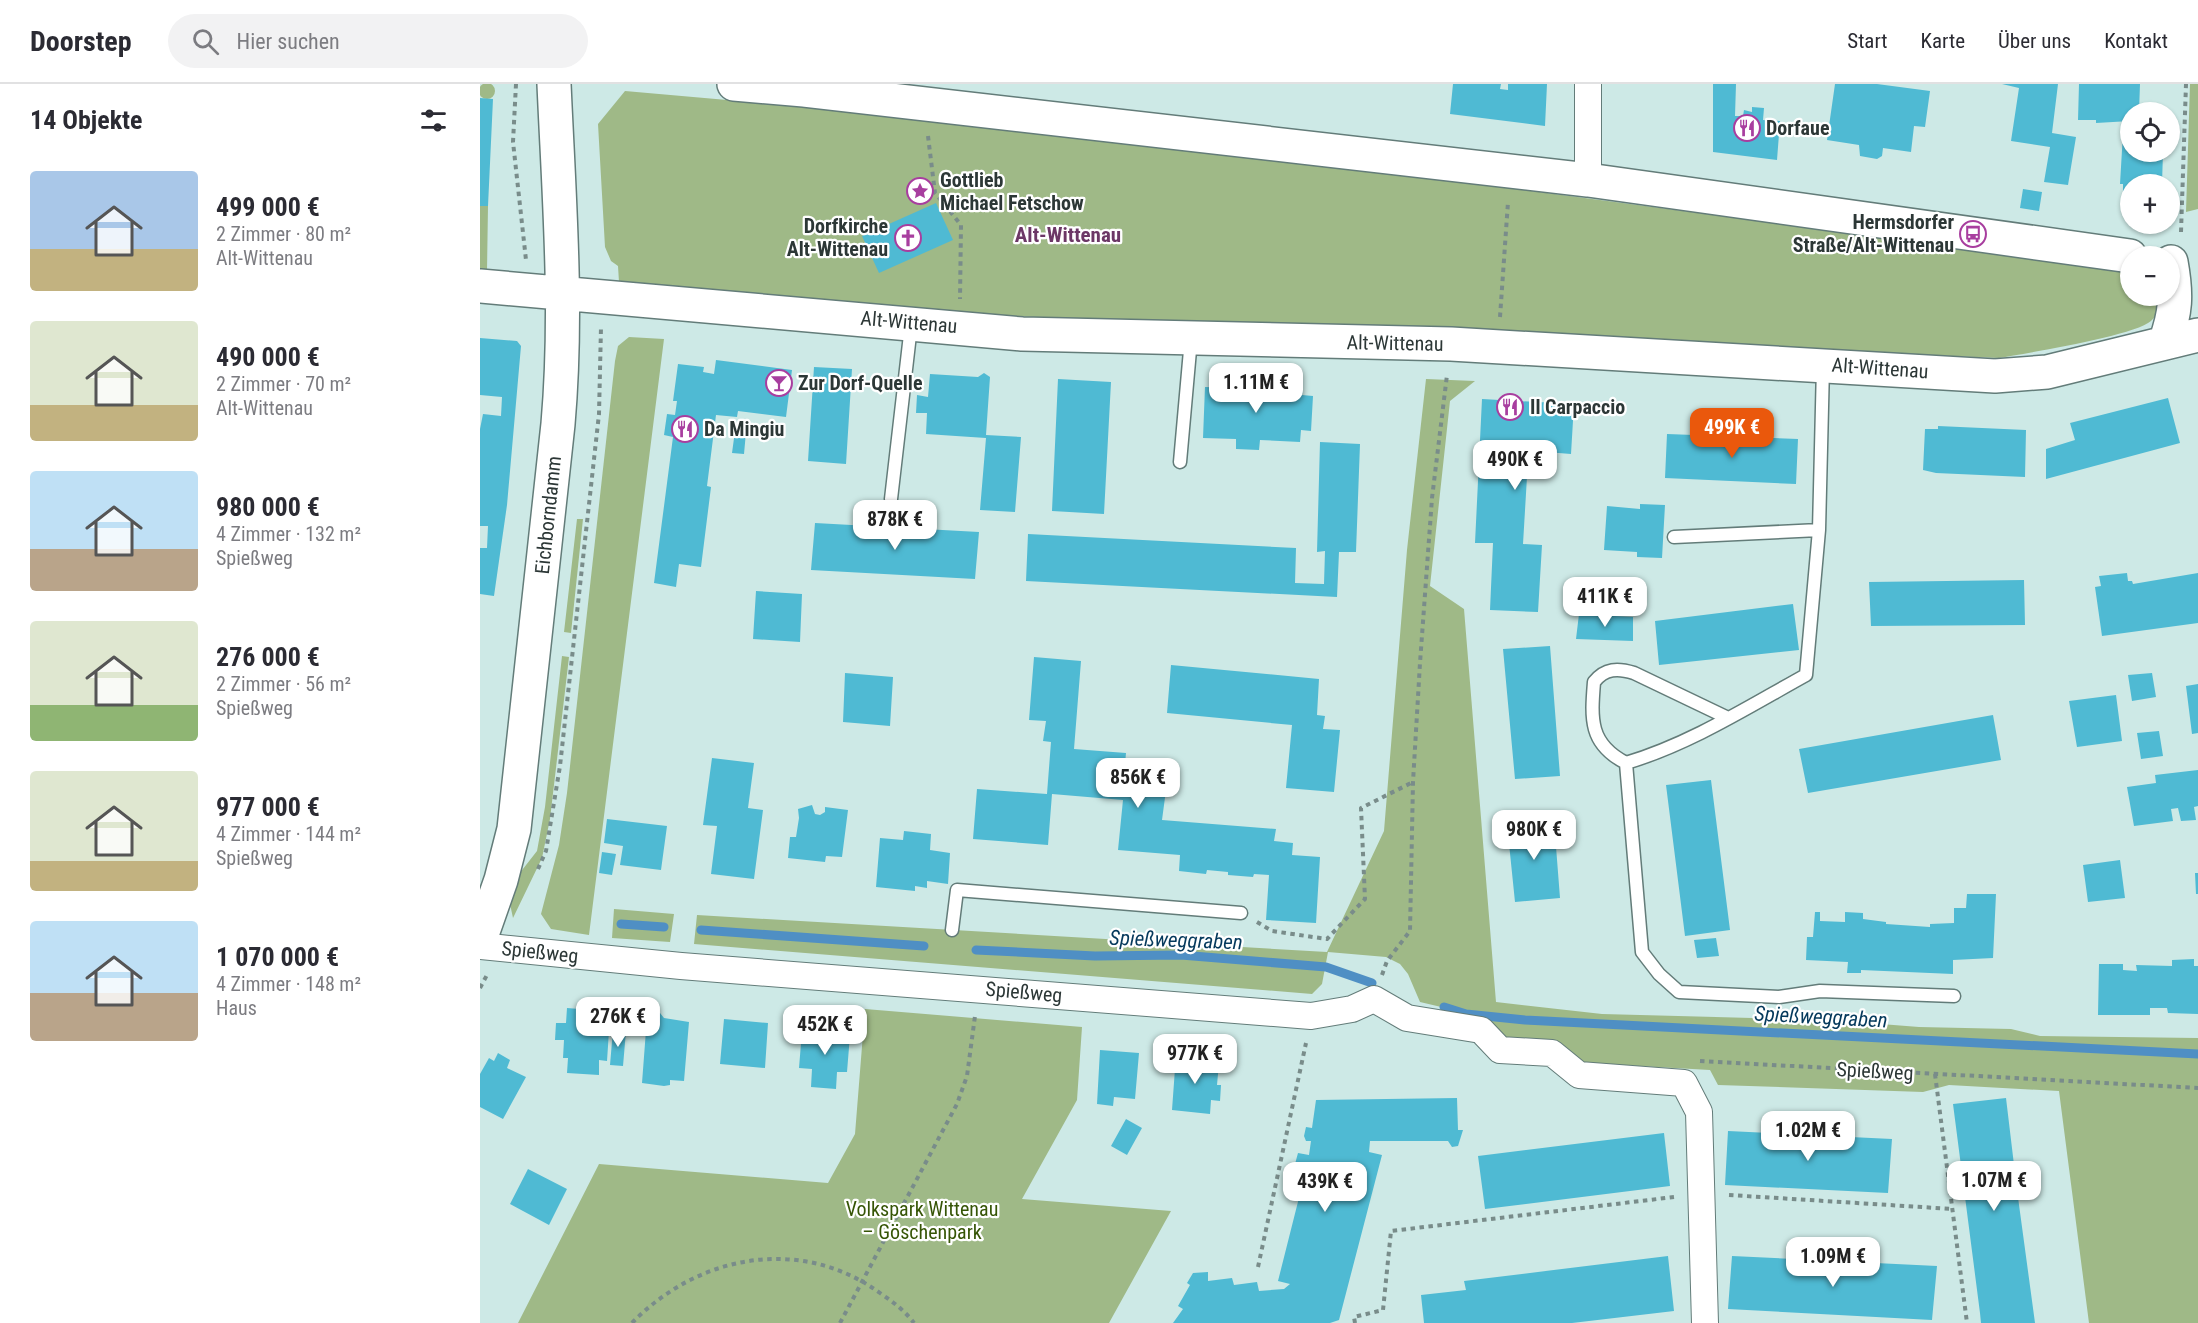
<!DOCTYPE html>
<html lang="de">
<meta charset="utf-8">
<style>
body{margin:0;font-family:"Roboto Condensed",sans-serif;background:#f2f2f3;color:#2b2b33;height:100vh;display:flex;flex-direction:column;font-size:22px;white-space:nowrap}
*{box-sizing:border-box;margin:0}
p{font-size:20px;color:#7c7c81}
.icon{flex:none;width:33px;height:33px;fill:none;stroke:currentColor;stroke-width:2;stroke-linecap:round;stroke-linejoin:round}
.map{position:relative;flex:1;overflow:hidden}
.panel{display:flex;flex-direction:column;background:#fff;width:480px}
.panel>*{flex:none}
.tools{position:absolute;left:1640px;top:18px;display:grid;gap:12px}
.tools a{display:grid;place-items:center;width:60px;height:60px;border-radius:50%;background:#fff;box-shadow:0 2px 4px #0004;font-size:30px}
.price{position:absolute;translate:-50% -51px;padding:0 14px;border-radius:12px;background:#fff;color:#222;font-size:20px;line-height:39px;filter:drop-shadow(0 2px 3px #0008)}
.price::after{content:'';position:absolute;left:50%;top:36px;width:18px;height:14px;margin-left:-9px;background:inherit;clip-path:polygon(0 0,100% 0,50% 100%)}
.price.active{background:#ea580c;color:#fff}
ul{padding:0;list-style:none}
li{display:flex;align-items:center;gap:18px;height:150px;padding:0 30px}
li span{display:grid;place-items:center;flex:none;width:168px;height:120px;border-radius:6px;color:#555}
li>.icon{margin-inline-start:auto}
span .icon{width:72px;height:72px;fill:#fffc;stroke-width:1}
li b{font-size:26px}
h2{display:flex;justify-content:space-between;align-items:center;height:72px;padding:0 30px;font-size:26px}
header{display:flex;align-items:center;gap:36px;box-sizing:border-box;height:84px;padding:0 30px;background:#fff;border-bottom:2px solid #e1e1e2}
header strong{font-size:28px}
nav{display:flex;gap:33px;margin-inline-start:auto;font-size:21px}
.search{width:420px;height:54px;background:#f2f2f3;display:flex;align-items:center;gap:15px;box-sizing:border-box;padding:0 21px;border-radius:33px;color:#7c7c81;font-size:22px}
main{display:flex;flex:1;min-height:0}
.map>svg:first-child{display:block}
.green{fill:#9fb987}
.lines{fill:none;stroke-linecap:round;stroke-linejoin:round}
.stream{stroke:#4f8fc4;stroke-width:9}
.building{fill:#4fbad3}
.lane-casing{stroke:#637c79;stroke-width:15}
.street-casing{stroke:#637c79;stroke-width:28}
.secondary-casing{stroke:#637c79;stroke-width:36}
.path{stroke:#798c8a;stroke-width:4;stroke-dasharray:4.5 4.5;stroke-linecap:butt}
.lane{stroke:#fff;stroke-width:12}
.street{stroke:#fff;stroke-width:26}
.secondary{stroke:#fff;stroke-width:33}
.labels{text-anchor:middle;stroke-width:4.5;stroke-linejoin:round;paint-order:stroke}
.poi-label{font-size:20px;font-weight:bold;fill:#2c3736;stroke:#fff;text-anchor:start}
.street-label{font-size:20px;fill:#2c3736;stroke:#fff}
.park-label{font-size:20px;fill:#365506;stroke:#fff}
.neighbourhood-label{font-size:21px;font-weight:bold;fill:#6c3766;stroke:#fff}
.water-label{font-size:21px;font-style:italic;fill:#05395c;stroke:#fff}
</style>
<header>
<strong>Doorstep</strong>
<div class="search"><svg class="icon" aria-label="search" viewBox="0 0 24 24"><circle cx="10" cy="10" r="6"/><path d="M15 15l6 6"/></svg>Hier suchen</div>
<nav><a>Start</a><a>Karte</a><a>Über uns</a><a>Kontakt</a></nav>
</header>
<main>
<section class="panel">
<h2>14 Objekte<svg class="icon" aria-label="filters" viewBox="0 0 24 24"><path d="M4 7h16M4 17h16"/><circle cx="9" cy="7" r="2"/><circle cx="15" cy="17" r="2"/></svg></h2>
<ul>
<li><span style="background:linear-gradient(#a9c7e8 65%,#c2b280 0)"><svg class="icon" aria-label="home" viewBox="0 0 24 24"><path d="M3 11l9-7 9 7M6 9v11h12V9"/></svg></span><div><b>499 000 €</b><p>2 Zimmer · 80 m²</p><p>Alt-Wittenau</p></div></li>
<li><span style="background:linear-gradient(#dfe7d0 70%,#c2b280 0)"><svg class="icon" aria-label="home" viewBox="0 0 24 24"><path d="M3 11l9-7 9 7M6 9v11h12V9"/></svg></span><div><b>490 000 €</b><p>2 Zimmer · 70 m²</p><p>Alt-Wittenau</p></div></li>
<li><span style="background:linear-gradient(#bfe0f5 65%,#b9a48a 0)"><svg class="icon" aria-label="home" viewBox="0 0 24 24"><path d="M3 11l9-7 9 7M6 9v11h12V9"/></svg></span><div><b>980 000 €</b><p>4 Zimmer · 132 m²</p><p>Spießweg</p></div></li>
<li><span style="background:linear-gradient(#dfe7d0 70%,#8fb573 0)"><svg class="icon" aria-label="home" viewBox="0 0 24 24"><path d="M3 11l9-7 9 7M6 9v11h12V9"/></svg></span><div><b>276 000 €</b><p>2 Zimmer · 56 m²</p><p>Spießweg</p></div></li>
<li><span style="background:linear-gradient(#dfe7d0 75%,#c2b280 0)"><svg class="icon" aria-label="home" viewBox="0 0 24 24"><path d="M3 11l9-7 9 7M6 9v11h12V9"/></svg></span><div><b>977 000 €</b><p>4 Zimmer · 144 m²</p><p>Spießweg</p></div></li>
<li><span style="background:linear-gradient(#bfe0f5 60%,#b9a48a 0)"><svg class="icon" aria-label="home" viewBox="0 0 24 24"><path d="M3 11l9-7 9 7M6 9v11h12V9"/></svg></span><div><b>1 070 000 €</b><p>4 Zimmer · 148 m²</p><p>Haus</p></div></li>
</ul>
</section>
<div class="map">
<svg width="1718" height="1239" viewBox="0 0 1718 1239">
<rect width="100%" height="100%" fill="#cde9e6"/>
<path class="green" d="M-1 7a8 8 0 1 1 16 0a8 8 0 1 1-16 0Z
M1710,0h8v125l-12,3z
M145,7l461,41 1044,138v26h31c-2,9 -2,18 -10,25 -17,15 -124,32 -152,37l-1014,-43 -366,-33 -1,-16 -7,-5 -6,-14 -7,-123z
M0,121l8,1 -1,65 -7,-1z
M149,253l35,2 -75,596 -38,-6 -10,-15 18,-69 8,-52 48,-432 3,-15z
M946,295l49,2 -25,20 -20,185 34,23 32,393 106,12 228,6 89,7 92,2 29,7 158,2v285h-109l-30,-232 -110,-6 -26,7 -205,-7 -8,-15 -125,-7 -25,-20 -54,-4 -18,-21 -68,-16 -12,-28 -8,-10 -14,-7 -58,-5 -6,32 -10,10 -618,-50 3,-29 630,37 57,-121 23,-281z
M97,435h6l-12,114 -7,-1z
M82,572l7,1 -19,162 -8,39 -29,60 -3,-14 9,-30 18,-23 8,-44z
M134,825l60,5 -4,28 -58,-4z
M385,925l217,18 -5,73 -55,99 149,12 -62,112h-591l81,-159 229,19 27,-49z"/>
<g class="lines">
<path class="stream" d="M141,840l43,3
M221,846l223,16
M496,866l119,6 86,-1 145,12 46,16
M964,923l22,7 59,6 673,34"/>
</g>
<path class="building" d="M973,0h48l-1,5 8,1v-6h39l-2,42 -95,-12z
M1233,0h23l-1,32h8l1,-6 8,2v-5l12,1 -1,12 17,1 -3,39 -64,-8z
M1355,0h42l53,7 -5,36 -11,-1 -3,26 -28,-4 -1,8 -5,3 -17,-3 -1,-11 -32,-5z
M1522,0h56l-6,49 24,4 -8,48 -24,-3 6,-35 -39,-6 8,-53z
M1599,0h61l-1,28h-9v9l-34,2v-3h-18z
M0,14l13,1 -5,107h-8z
M1643,49h7v19h33l-1,32h-32v16h-7v-16h-3z
M1543,105l19,3 -3,19 -19,-3z
M456,119l17,37 -74,33 -17,-37z
M0,254l37,3 4,5 -14,159 -13,91 -14,-2v-46h7l1,-22h-8v-97l3,-15 18,2 1,-19 -22,-2z
M236,276l76,10 -6,47 -48,-6 -1,6 -21,-2 -9,71 4,1 -10,80 -22,-3 -3,23 -22,-4 19,-146 -9,-2 3,-21 8,1 2,-14h-4l5,-37 26,3 -1,5 11,2z
M334,283l38,2 -6,95 -38,-3z
M450,290l48,3 6,-4 6,4 -4,58 35,2 -6,75 -35,-2 6,-72 -60,-4 1,-21h-11l1,-18 11,2z
M578,295l53,3 -7,132 -52,-3z
M763,295h22v10l38,1 -1,5 11,1 -2,35 -10,-1 -1,12 -40,-2 -1,10 -23,-1v-10l-33,-1 2,-51 38,1z
M1688,314l12,45 -134,36v-30l29,-9 -5,-17z
M1002,315l92,5 -3,50 -25,-2 -1,8h-17l-5,84 19,1 -4,67 -48,-2 3,-67h-18z
M1458,342l88,4 -1,47 -89,-4 -13,-3 2,-41h13z
M255,347l11,1 -2,22 -12,-1z
M1187,350l131,5 -2,45 -131,-6z
M840,358l40,2 -4,108h-17l-2,45 -311,-16 2,-47 268,14 -1,35 29,1 1,-33 -8,1z
M1160,420l25,1 -3,53 -25,-1v-5l-33,-2 3,-44 33,3z
M335,439l164,9 -4,47 -164,-9z
M1647,489l1,8h4l1,3 65,-11v50l-96,13 -7,-49 6,-1 -2,-10z
M1544,496l1,45 -154,1 -2,-44z
M276,507l46,3 -2,48 -47,-3z
M1313,520l6,46 -140,15 -4,-44z
M1099,530l54,3v24l-57,-2z
M1070,562l10,130 -45,3 -12,-130z
M554,573l47,4 -7,88 52,4 -3,33 43,4 -4,30 114,9 -2,12 19,2 -1,12 28,2 -4,66 -50,-3 3,-45 -15,-1 -1,3 -25,-2v-3l-21,-2 -1,4 -27,-3 1,-16 -62,-5 5,-50 -71,-6 -4,51 -75,-6 4,-50 70,5 4,-52 -8,-1 3,-20 -17,-1z
M691,581l148,14 -2,36 8,1 -2,13 17,1 -6,62 -48,-4 6,-63 -125,-12z
M365,589l48,4 -3,49 -47,-4z
M1672,589l4,24 -24,4 -4,-26z
M1718,600v49l-6,1 -6,-48z
M1636,611l6,46 -45,6 -8,-46z
M1513,631l8,45 -193,33 -9,-44z
M1679,647l4,25 -22,3 -4,-26z
M232,674l42,5 -6,45 15,2 -9,69 -43,-5 6,-48 -14,-1z
M1718,686v36l-4,1 2,13 -15,1 -3,-13 -7,1 2,12 -39,5 -7,-39 29,-4 -1,-8z
M1231,696l19,150 -45,6 -19,-151z
M332,721l3,9 5,1 5,-3v-5l23,3 -6,47 -16,-1 -1,6 -37,-4 2,-21h6l3,-19 -1,-9z
M127,735l60,7 -6,44 -41,-5 3,-19 -19,-3z
M1074,737l6,77 -45,4 -8,-78z
M424,747l27,3 -1,16 20,3 -2,31 -21,-3v7l-12,-2v5l-39,-4 4,-49 23,2z
M122,768l14,2 -4,21 -13,-2z
M1640,776l5,38 -37,4 -5,-37z
M1715,789h3v21h-2z
M1487,810h29l-3,64 -40,2v14l-92,-4v3h-14l1,-11 -42,-2 1,-23h6l2,-25h5v9l25,1v-10l18,1v6l23,3v2l44,3v-3l24,-1v-15h12z
M1236,854l3,18 -22,2 -3,-18z
M1714,875v7h4v48l-30,-1 -1,-5h-17v7h-52l1,-51h24v6l14,1 -1,-6 36,1v-6z
M87,924l37,3 -1,19 6,1 -2,30 -8,-1v15l-32,-2 1,-15h-5l1,-18h-9l1,-17h10z
M175,929h5l4,5 25,4 -5,59 -14,-1v5l-6,1 -22,-3 5,-66z
M244,935l44,4 -3,45 -45,-4z
M350,944h15v7h5l-3,37h-10l-1,17 -25,-2 1,-18 -13,-1 3,-37 27,2z
M133,946l13,1 -3,35 -13,-1z
M620,966l39,3 -4,46 -21,-2 -1,9 -16,-2z
M18,969l12,7 -3,8 19,9 -23,42 -23,-12v-33l9,-16 5,3z
M696,971l22,2v5l21,1 -2,22h4l-1,16 -9,-1 -1,14 -38,-4z
M977,1014l1,32h5l-5,16 -6,1 -4,-6h-78l-1,11 13,3 -43,165 -9,3h-157l10,-14 -5,-3 12,-21 -3,-2 6,-10 15,-1v9l24,-3 2,7 23,-3 2,9 25,-2 6,-5 -12,-3 29,-115 -12,-2 3,-11 11,2 2,-14h-5l-2,-5 2,-9 6,1 4,-28z
M1526,1014l11,92 18,133h-54l-1,-10 -27,-209z
M646,1035l16,9 -15,27 -16,-9z
M1248,1047l164,8 -4,54 -163,-8z
M1184,1049l6,53 -185,23 -7,-53z
M48,1085l39,20 -18,36 -39,-21z
M1188,1172l6,55 -102,12h-148l-3,-28 45,-5 -2,-9z
M1252,1172l205,10 -5,54 -204,-11z"/>
<g class="lines">
<defs>
<path id="lane" d="M700,378l11,-123
M411,415l20,-173
M1194,453l145,-7
M1248,634l-94,-45c-16,-5 -29,-5 -40,9 -3,37 -5,62 32,81 64,-19 122,-56 180,-88l13,-145 4,-164
M1146,679l16,189 17,22 20,18 100,5 41,-6 134,5
M472,846l5,-40 284,23"/>
<path id="street" d="M1108,0v96
M0,862l201,20 630,50 41,-7 22,-10 33,19 74,12 19,20 52,3 27,22 105,8 15,29 6,211"/>
<path id="secondary" d="M254,0l70,6 784,90 542,76
M0,202l542,48 429,10 544,32 52,-4 151,-37
M1685,259c11,-31 12,-48 6,-81
M0,856l21,-60 13,-51 44,-405c10,-114 1,-226 -4,-340"/>
</defs>
<use href="#lane" class="lane-casing"/>
<use href="#street" class="street-casing"/>
<use href="#secondary" class="secondary-casing"/>
<path class="path" d="M36,0l-3,58 13,118
M448,52l7,57 26,32 -1,74
M1701,148l5,-148
M1020,233l8,-115
M58,785l8,-18 14,-85 39,-352 2,-87
M777,838l15,9 55,8 38,-40 -4,-91 52,-26
M902,891l5,-14 23,-30 3,-149 7,-119 12,-165 15,-123
M0,904l8,-15
M1220,977l498,27
M1455,990l32,249
M1249,1111l224,14
M778,1183l48,-224
M152,1239c66,-68 168,-88 248,-30 13,9 24,17 34,30
M360,1239l117,-219 10,-28 8,-60
M875,1239l-1,-6 29,-7 8,-79 283,-34"/>
<use href="#lane" class="lane"/>
<use href="#street" class="street"/>
<use href="#secondary" class="secondary"/>
</g>
<defs>
<symbol id="restaurant-ring" viewBox="-11 -11 22 22"><circle r="9.5" fill="#fff" stroke="#a83e9f" stroke-width="1.5"/><path d="M-5-6h1v4h1v-4h1v4h1v-4h1v5L-1.5 .5V6h-2V.5L-5-1ZM5-6V6H3V1.5H1.5Q1.5-4 5-6Z" fill="#a83e9f"/></symbol>
<symbol id="sight-ring" viewBox="-11 -11 22 22"><circle r="9.5" fill="#fff" stroke="#a83e9f" stroke-width="1.5"/><path d="M0-6L1.8-2.2L6-1.7L2.9 1.2L3.7 5.4L0 3.3L-3.7 5.4L-2.9 1.2L-6-1.7L-1.8-2.2Z" fill="#a83e9f"/></symbol>
<symbol id="bus-ring" viewBox="-11 -11 22 22"><circle r="9.5" fill="#fff" stroke="#a83e9f" stroke-width="1.5"/><path d="M-5-6H5V4H4V6H2V4H-2V6H-4V4H-5ZM-3.5-4V0h7V-4ZM-3.5 1.2v1.5H-2V1.2ZM2 1.2v1.5H3.5V1.2Z" fill="#a83e9f"/></symbol>
<symbol id="church-ring" viewBox="-11 -11 22 22"><circle r="9.5" fill="#fff" stroke="#a83e9f" stroke-width="1.5"/><path d="M-1.2-6h2.4v3.5h3.3v2.4h-3.3V6h-2.4V-.1h-3.3v-2.4h3.3Z" fill="#a83e9f"/></symbol>
<symbol id="bar-ring" viewBox="-11 -11 22 22"><circle r="9.5" fill="#fff" stroke="#a83e9f" stroke-width="1.5"/><path d="M-6-5H6L.8 .8V4.5H3.5V6h-7V4.5H-.8V.8Z" fill="#a83e9f"/></symbol>
</defs>
<g fill-rule="evenodd">
<use href="#restaurant-ring" x="1252" y="29" width="30" height="30"/>
<use href="#sight-ring" x="425" y="92" width="30" height="30"/>
<use href="#bus-ring" x="1478" y="135" width="30" height="30"/>
<use href="#church-ring" x="413" y="139" width="30" height="30"/>
<use href="#bar-ring" x="284" y="284" width="30" height="30"/>
<use href="#restaurant-ring" x="1015" y="308" width="30" height="30"/>
<use href="#restaurant-ring" x="190" y="330" width="30" height="30"/>
</g>
<g class="labels">
<g class="poi-label">
<text x="1286" y="51">Dorfaue</text>
<text x="460" y="103">Gottlieb<tspan x="460" dy="23">Michael Fetschow</tspan></text>
<text x="1474" y="145" text-anchor="end">Hermsdorfer<tspan x="1474" dy="23">Straße/Alt-Wittenau</tspan></text>
<text x="408" y="149" text-anchor="end">Dorfkirche<tspan x="408" dy="23">Alt-Wittenau</tspan></text>
<text x="318" y="306">Zur Dorf-Quelle</text>
<text x="1050" y="330">Il Carpaccio</text>
<text x="224" y="352">Da Mingiu</text>
</g>
<g class="street-label">
<text transform="translate(429 238) rotate(5)" y="7">Alt-Wittenau</text>
<text transform="translate(915 259) rotate(1)" y="7">Alt-Wittenau</text>
<text transform="translate(1400 284) rotate(4)" y="7">Alt-Wittenau</text>
<text transform="translate(68 431) rotate(-84)" y="7">Eichborndamm</text>
<text transform="translate(60 868) rotate(6)" y="7">Spießweg</text>
<text transform="translate(544 908) rotate(5)" y="7">Spießweg</text>
<text transform="translate(1395 987) rotate(3)" y="7">Spießweg</text>
</g>
<g class="park-label">
<text x="442" y="1132">Volkspark Wittenau<tspan x="442" dy="23">– Göschenpark</tspan></text>
</g>
<g class="neighbourhood-label">
<text x="588" y="158">Alt-Wittenau</text>
</g>
<g class="water-label">
<text transform="translate(696 856) rotate(2)" y="7">Spießweggraben</text>
<text transform="translate(1341 933) rotate(3)" y="7">Spießweggraben</text>
</g>
</g>
</svg>
<div class="tools">
<a><svg class="icon" aria-label="locate" viewBox="0 0 24 24"><circle cx="12" cy="12" r="6"/><path d="M12 2v4M12 18v4M2 12h4M18 12h4"/></svg></a>
<a>+</a>
<a>−</a>
</div>
<b class="price" style="left:776px;top:330px">1.11M €</b>
<b class="price active" style="left:1252px;top:375px">499K €</b>
<b class="price" style="left:1035px;top:407px">490K €</b>
<b class="price" style="left:415px;top:467px">878K €</b>
<b class="price" style="left:1125px;top:544px">411K €</b>
<b class="price" style="left:658px;top:725px">856K €</b>
<b class="price" style="left:1054px;top:777px">980K €</b>
<b class="price" style="left:138px;top:964px">276K €</b>
<b class="price" style="left:345px;top:972px">452K €</b>
<b class="price" style="left:715px;top:1001px">977K €</b>
<b class="price" style="left:1328px;top:1078px">1.02M €</b>
<b class="price" style="left:1514px;top:1128px">1.07M €</b>
<b class="price" style="left:845px;top:1129px">439K €</b>
<b class="price" style="left:1353px;top:1204px">1.09M €</b>
</div>
</main>
